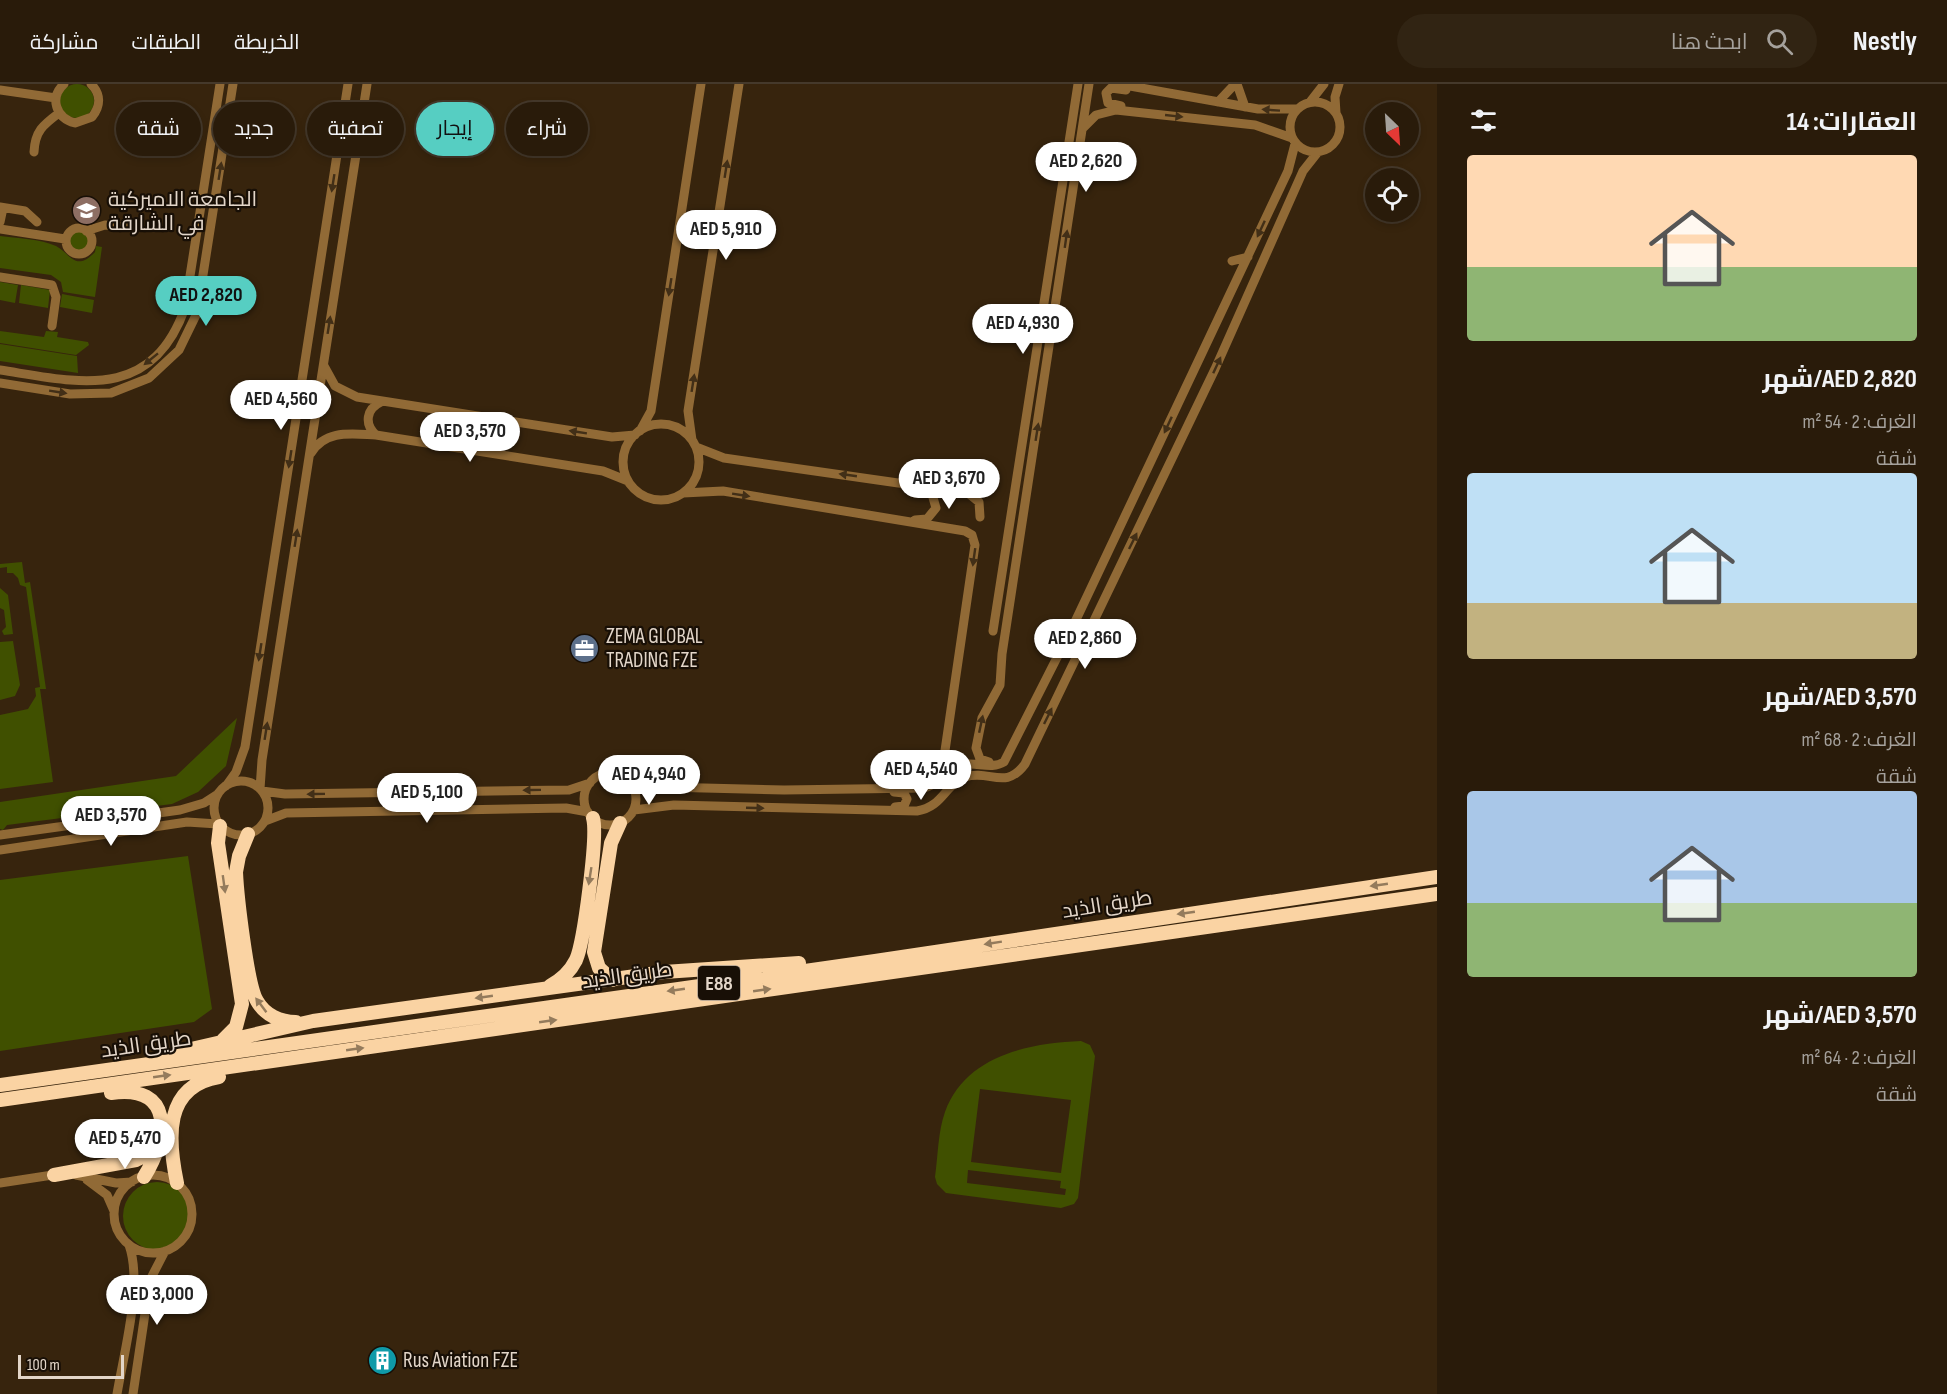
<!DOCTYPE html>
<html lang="ar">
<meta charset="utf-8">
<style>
body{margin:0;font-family:"Sofia Sans Condensed",Cairo,sans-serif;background:#312413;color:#f1f3f6;direction:rtl;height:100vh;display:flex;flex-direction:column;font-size:22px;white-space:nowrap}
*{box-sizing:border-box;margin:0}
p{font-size:20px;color:#a5a19c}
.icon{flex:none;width:33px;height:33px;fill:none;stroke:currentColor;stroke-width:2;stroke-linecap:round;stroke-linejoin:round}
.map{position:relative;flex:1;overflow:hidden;direction:ltr}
.details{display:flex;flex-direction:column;background:#291b0a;width:510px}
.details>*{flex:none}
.top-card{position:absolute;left:18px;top:18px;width:570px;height:54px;direction:rtl;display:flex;gap:12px}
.needle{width:39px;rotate:155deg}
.buttons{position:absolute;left:1365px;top:18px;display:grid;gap:12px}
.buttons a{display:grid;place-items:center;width:54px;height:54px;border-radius:50%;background:#291b0a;box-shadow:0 3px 9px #0003,0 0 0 2px #45392b;font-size:30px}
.scale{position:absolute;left:18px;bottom:15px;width:106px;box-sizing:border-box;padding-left:6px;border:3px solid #e3d6c9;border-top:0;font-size:16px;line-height:21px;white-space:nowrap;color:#e3d6c9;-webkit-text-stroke:4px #180f06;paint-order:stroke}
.price{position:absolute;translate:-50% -51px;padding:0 14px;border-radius:21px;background:#fff;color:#222;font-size:20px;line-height:39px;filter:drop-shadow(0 2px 3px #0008)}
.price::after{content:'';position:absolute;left:50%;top:36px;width:18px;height:14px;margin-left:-9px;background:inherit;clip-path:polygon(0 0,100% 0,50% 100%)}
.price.selected{background:#56cec2;color:#111}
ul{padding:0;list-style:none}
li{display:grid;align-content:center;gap:12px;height:318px;padding:0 30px}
li span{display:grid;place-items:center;height:186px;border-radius:6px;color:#555}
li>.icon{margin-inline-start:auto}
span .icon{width:108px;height:108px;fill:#fffc;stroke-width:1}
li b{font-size:26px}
h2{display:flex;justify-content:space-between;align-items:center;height:72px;padding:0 30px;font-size:26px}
.tag{padding:0 21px;border-radius:27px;background:#291b0a;box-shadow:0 3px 9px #0003,0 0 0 2px #45392b;font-size:21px;line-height:54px}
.tag.selected{background:#56cec2;color:#111}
header{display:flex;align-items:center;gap:36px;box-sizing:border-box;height:84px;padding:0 30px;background:#291b0a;border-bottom:2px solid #45392b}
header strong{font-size:28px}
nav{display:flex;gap:33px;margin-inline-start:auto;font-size:21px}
.search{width:420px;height:54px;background:#312413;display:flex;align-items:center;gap:15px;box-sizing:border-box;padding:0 21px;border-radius:33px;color:#a5a19c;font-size:22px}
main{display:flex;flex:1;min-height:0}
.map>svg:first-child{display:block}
.green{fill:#405000;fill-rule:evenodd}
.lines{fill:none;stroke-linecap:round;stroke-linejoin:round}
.minor{stroke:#916a36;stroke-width:9}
.highway{stroke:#fad3a3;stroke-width:14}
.oneway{fill:#422f17}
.oneway2{fill:#947b5c}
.labels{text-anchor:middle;stroke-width:4.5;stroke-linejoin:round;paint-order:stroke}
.shield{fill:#180f06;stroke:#a69a8e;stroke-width:1.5}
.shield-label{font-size:20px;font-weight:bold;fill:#e3d6c9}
.poi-label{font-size:21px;fill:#e3d6c9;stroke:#180f06;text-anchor:start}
.street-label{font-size:21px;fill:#e3d6c9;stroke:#180f06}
</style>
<header>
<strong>Nestly</strong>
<div class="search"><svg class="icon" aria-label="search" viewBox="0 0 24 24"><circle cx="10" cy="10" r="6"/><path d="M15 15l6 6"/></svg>ابحث هنا</div>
<nav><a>الخريطة</a><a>الطبقات</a><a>مشاركة</a></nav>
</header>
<main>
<section class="details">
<h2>العقارات: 14<svg class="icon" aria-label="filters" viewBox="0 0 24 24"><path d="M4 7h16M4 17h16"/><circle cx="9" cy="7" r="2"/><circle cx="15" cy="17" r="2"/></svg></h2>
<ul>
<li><span style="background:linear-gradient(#ffd9b3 60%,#8fb573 0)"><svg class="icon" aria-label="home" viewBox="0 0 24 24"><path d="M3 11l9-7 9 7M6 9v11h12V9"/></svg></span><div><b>AED 2,820/شهر</b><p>الغرف: 2 · 54 m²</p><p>شقة</p></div></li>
<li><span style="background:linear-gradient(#bfe0f5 70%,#c2b280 0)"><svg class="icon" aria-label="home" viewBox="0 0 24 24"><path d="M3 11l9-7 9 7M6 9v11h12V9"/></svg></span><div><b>AED 3,570/شهر</b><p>الغرف: 2 · 68 m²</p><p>شقة</p></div></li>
<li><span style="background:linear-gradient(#a9c7e8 60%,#8fb573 0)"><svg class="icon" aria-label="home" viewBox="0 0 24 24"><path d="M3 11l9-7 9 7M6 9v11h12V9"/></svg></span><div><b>AED 3,570/شهر</b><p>الغرف: 2 · 64 m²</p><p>شقة</p></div></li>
</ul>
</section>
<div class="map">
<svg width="1437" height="1310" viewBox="0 0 1437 1310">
<rect width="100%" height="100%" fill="#37240d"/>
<path class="green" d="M60 17a17 17 0 1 1 34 0a17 17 0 1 1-34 0Z
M69 157a10 10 0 1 1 20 0a10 10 0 1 1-20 0Z
M0,152c16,2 41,3 56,10 14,7 19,27 39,6l1,-6 6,1 -7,50 -32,-5 -2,-10 -10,-7 -51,-7z
M0,198l18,3 -3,18 -15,-3z
M21,201l29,5 -2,18 -29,-5z
M62,210l32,6 -2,13 -32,-6z
M0,247l44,6 2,-6 12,1 -1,5 31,5 1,3 -13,10 -76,-12z
M0,260l77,12 1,17 -78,-12z
M22,478l3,21 5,-1 16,107h-6l13,93 -53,7v-74l28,-6 8,-13 -1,-8 5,-1 -14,-100 -6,-2 -2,-7 -5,-5h-6v-6l-7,1v-4z
M0,504l8,7 5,39 -9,1 -2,-4 4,-4 -2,-17 -4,-2z
M13,557l7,44 -5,11 -15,4v-58z
M237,634l-11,48 -28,26 -26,12 -165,21 -4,5 -3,-1v-27l176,-26z
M188,772l24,153 -18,13 -194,29v-171z
M1081,957l9,4 5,11 -17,142 -4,6 -13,4 -115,-15 -9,-9 -2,-7c3,-21 3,-46 10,-65 20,-56 83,-69 136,-71zM980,1005l91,11 -10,73 -90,-11zM968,1086l93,11 -1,7 6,1 -1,6 -98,-12z
M123 1132a34 34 0 1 1 68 0a34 34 0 1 1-68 0Z"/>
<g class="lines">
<path class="minor" d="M64,0c-15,14 -8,34 11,39l17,-6c9,-11 9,-23 -1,-33
M1119,0l139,25h39
M1237,0l8,23
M0,6l56,8
M1290 43a25 25 0 1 1 50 0a25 25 0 1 1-50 0Z
M1218,18l17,-18
M1310,18l14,-18
M1121,22l-13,-3 -2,-10 5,-5 15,2
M1336,29l-1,-16 4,-13
M1083,44l13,-13 20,-5 139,15 37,13
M34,68c1,-21 9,-27 25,-39
M0,123l25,4 12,11
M0,138l3,-14
M66 157a13 13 0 1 1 26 0a13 13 0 1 1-26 0Z
M0,145l65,10
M86,147l19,-6 29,3
M1232,177l16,-4
M0,193l52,8 4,12 -4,29
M324,282l11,20 22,11 255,40 23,-2
M0,286c78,12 151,33 185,-62l35,-224
M0,299l70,11 41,-1 38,-15 30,-28 18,-37 36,-229
M623 378a38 38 0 1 1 76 0a38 38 0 1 1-76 0Z
M640,347l11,-20 50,-327
M376,351c-12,-11 -10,-26 5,-33
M692,356l-4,-29 51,-327
M696,363l28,11 244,35 11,9 1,15
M311,369c15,-24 41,-19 65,-18l227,36 25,10
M683,409l40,-2 242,40 7,4 3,10 -34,233
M915,436l12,-1 9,-11 -4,-14 -10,-5
M993,547l85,-547
M989,678l-9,-3 -4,-11 6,-30 18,-33 2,-31 87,-570
M584 715a26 26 0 1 1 52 0a26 26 0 1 1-52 0Z
M214 724a27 27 0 1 1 54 0a27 27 0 1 1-54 0Z
M630,698l34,5 120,3 139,-2c16,-3 23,-18 38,-23 14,-4 30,5 43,-3l70,-138 214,-453 7,-27
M226,702l10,-14 9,-25 103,-663
M260,705l2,-29 105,-676
M262,707l23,3 284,-4 21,-7
M894,708l10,1 3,6 -3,7 -9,1
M634,726l40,-5 243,6c26,-4 28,-27 48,-34 25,-8 40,14 60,-13l190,-395 88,-198 15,-19
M265,737l21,-8 280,-5 22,4
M0,751l180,-25 24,-7 14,-9
M0,766l187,-28 31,2
M76,1091l40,8 16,-1
M114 1130a39 39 0 1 1 78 0a39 39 0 1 1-78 0Z
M87,1096l20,15 7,16
M0,1099l59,-9
M117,1310c7,-42 26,-110 12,-149
M133,1310l17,-114 15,-29"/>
<path class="highway" d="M220,742l-2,17 24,161 -6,23 -13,13
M248,750l-9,22 -3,16c1,22 11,113 21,129 8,14 23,21 39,21
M612,896l-13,-12 -5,-16 17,-109 9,-20
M550,902c11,-6 20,-14 26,-26 8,-18 22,-124 17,-142
M178,968l135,-31 351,-49 135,-9
M0,1001l875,-124 562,-84
M111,1009c63,-9 58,44 33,84
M0,1016l1437,-206
M54,1091l82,-15 8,-4 13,-15
M177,1099c-9,-43 -14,-97 42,-106"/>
</g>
<defs><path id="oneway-solid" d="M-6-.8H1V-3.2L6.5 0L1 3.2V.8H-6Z" transform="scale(1.5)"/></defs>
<g class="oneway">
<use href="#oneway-solid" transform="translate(1271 26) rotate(-176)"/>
<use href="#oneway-solid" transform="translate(1174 32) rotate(6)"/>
<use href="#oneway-solid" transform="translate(726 85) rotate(-81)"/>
<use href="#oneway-solid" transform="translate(220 87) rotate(-81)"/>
<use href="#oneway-solid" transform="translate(333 99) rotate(99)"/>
<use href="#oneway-solid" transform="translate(1261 145) rotate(115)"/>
<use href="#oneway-solid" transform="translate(1066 155) rotate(-82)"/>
<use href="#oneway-solid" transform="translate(670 203) rotate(99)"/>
<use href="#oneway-solid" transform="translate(329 241) rotate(-81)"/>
<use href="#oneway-solid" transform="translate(151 275) rotate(141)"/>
<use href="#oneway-solid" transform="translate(1217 281) rotate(-65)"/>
<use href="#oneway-solid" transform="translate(693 299) rotate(-81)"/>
<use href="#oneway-solid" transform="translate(58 308) rotate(9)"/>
<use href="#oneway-solid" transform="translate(1168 341) rotate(115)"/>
<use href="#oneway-solid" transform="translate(578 348) rotate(-171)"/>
<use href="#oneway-solid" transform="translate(1037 348) rotate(-81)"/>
<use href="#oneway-solid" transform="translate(290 375) rotate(99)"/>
<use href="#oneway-solid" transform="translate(848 391) rotate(-172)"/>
<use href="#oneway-solid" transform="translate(741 411) rotate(9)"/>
<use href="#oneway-solid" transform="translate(296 454) rotate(-81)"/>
<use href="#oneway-solid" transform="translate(1133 457) rotate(-64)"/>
<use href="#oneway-solid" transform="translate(974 473) rotate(98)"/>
<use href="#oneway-solid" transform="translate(260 568) rotate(99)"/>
<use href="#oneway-solid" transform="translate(1048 632) rotate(-64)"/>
<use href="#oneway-solid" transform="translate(981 640) rotate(-78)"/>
<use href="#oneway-solid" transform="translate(266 647) rotate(-81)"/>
<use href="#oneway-solid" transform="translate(532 706) rotate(179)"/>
<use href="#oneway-solid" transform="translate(316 710) rotate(179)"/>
<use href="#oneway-solid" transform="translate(755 724) rotate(2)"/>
</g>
<g class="oneway2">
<use href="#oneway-solid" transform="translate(590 792) rotate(99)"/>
<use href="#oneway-solid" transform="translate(224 800) rotate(82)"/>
<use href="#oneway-solid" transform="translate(1379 801) rotate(172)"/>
<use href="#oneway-solid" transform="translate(1186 829) rotate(172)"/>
<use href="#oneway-solid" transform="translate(993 859) rotate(171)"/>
<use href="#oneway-solid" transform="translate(676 906) rotate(172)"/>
<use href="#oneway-solid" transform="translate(762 906) rotate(-8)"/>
<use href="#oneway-solid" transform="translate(484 913) rotate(172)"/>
<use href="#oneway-solid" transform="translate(261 921) rotate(-127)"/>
<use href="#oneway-solid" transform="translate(548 937) rotate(-8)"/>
<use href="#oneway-solid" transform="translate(355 965) rotate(-8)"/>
<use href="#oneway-solid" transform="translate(162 992) rotate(-8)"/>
</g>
<defs>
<symbol id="university-disc" viewBox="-11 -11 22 22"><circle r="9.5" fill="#8d6e63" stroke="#180f06"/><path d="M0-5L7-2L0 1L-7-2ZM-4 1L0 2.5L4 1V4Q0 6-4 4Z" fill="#fff"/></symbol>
<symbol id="office-disc" viewBox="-11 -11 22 22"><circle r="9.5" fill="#5c6f8a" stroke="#180f06"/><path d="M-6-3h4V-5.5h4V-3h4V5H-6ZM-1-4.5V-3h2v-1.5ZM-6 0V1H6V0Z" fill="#fff"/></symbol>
<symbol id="building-disc" viewBox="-11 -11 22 22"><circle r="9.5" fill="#0f9aa8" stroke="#180f06"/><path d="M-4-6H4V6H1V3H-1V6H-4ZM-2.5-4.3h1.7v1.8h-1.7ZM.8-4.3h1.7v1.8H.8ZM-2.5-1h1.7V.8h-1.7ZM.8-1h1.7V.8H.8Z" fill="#fff"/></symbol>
</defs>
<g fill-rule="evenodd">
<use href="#university-disc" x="70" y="110" width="33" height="33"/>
<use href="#office-disc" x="568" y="548" width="33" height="33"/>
<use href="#building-disc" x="366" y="1260" width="33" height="33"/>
</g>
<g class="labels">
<rect class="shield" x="698" y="882" width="42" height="34" rx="4.5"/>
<g class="shield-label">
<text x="719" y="906">E88</text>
</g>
<g class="poi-label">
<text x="108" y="122">الجامعة الاميركية<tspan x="108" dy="24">في الشارقة</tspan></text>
<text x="606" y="559">ZEMA GLOBAL<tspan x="606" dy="24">TRADING FZE</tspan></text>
<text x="403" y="1283">Rus Aviation FZE</text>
</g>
<g class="street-label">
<text transform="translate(1107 820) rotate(-9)" y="7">طريق الذيد</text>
<text transform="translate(627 891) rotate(-8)" y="7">طريق الذيد</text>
<text transform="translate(146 960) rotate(-8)" y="7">طريق الذيد</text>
</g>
</g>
</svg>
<div class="buttons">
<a><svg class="needle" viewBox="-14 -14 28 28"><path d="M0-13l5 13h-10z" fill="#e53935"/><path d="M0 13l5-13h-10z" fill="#a5a19c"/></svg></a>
<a><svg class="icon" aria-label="locate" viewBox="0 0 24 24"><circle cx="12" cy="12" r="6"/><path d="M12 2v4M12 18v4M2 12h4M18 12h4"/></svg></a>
</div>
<div class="scale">100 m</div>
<b class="price" style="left:1086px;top:109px">AED 2,620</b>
<b class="price" style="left:726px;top:177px">AED 5,910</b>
<b class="price selected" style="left:206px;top:243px">AED 2,820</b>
<b class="price" style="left:1023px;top:271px">AED 4,930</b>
<b class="price" style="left:281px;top:347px">AED 4,560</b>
<b class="price" style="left:470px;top:379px">AED 3,570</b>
<b class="price" style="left:949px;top:426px">AED 3,670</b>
<b class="price" style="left:1085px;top:586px">AED 2,860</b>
<b class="price" style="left:921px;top:717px">AED 4,540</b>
<b class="price" style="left:649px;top:722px">AED 4,940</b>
<b class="price" style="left:427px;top:740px">AED 5,100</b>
<b class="price" style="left:111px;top:763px">AED 3,570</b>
<b class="price" style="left:125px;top:1086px">AED 5,470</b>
<b class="price" style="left:157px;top:1242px">AED 3,000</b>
<div class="top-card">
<a class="tag">شراء</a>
<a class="tag selected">إيجار</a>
<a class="tag">تصفية</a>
<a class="tag">جديد</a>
<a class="tag">شقة</a>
</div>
</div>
</main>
